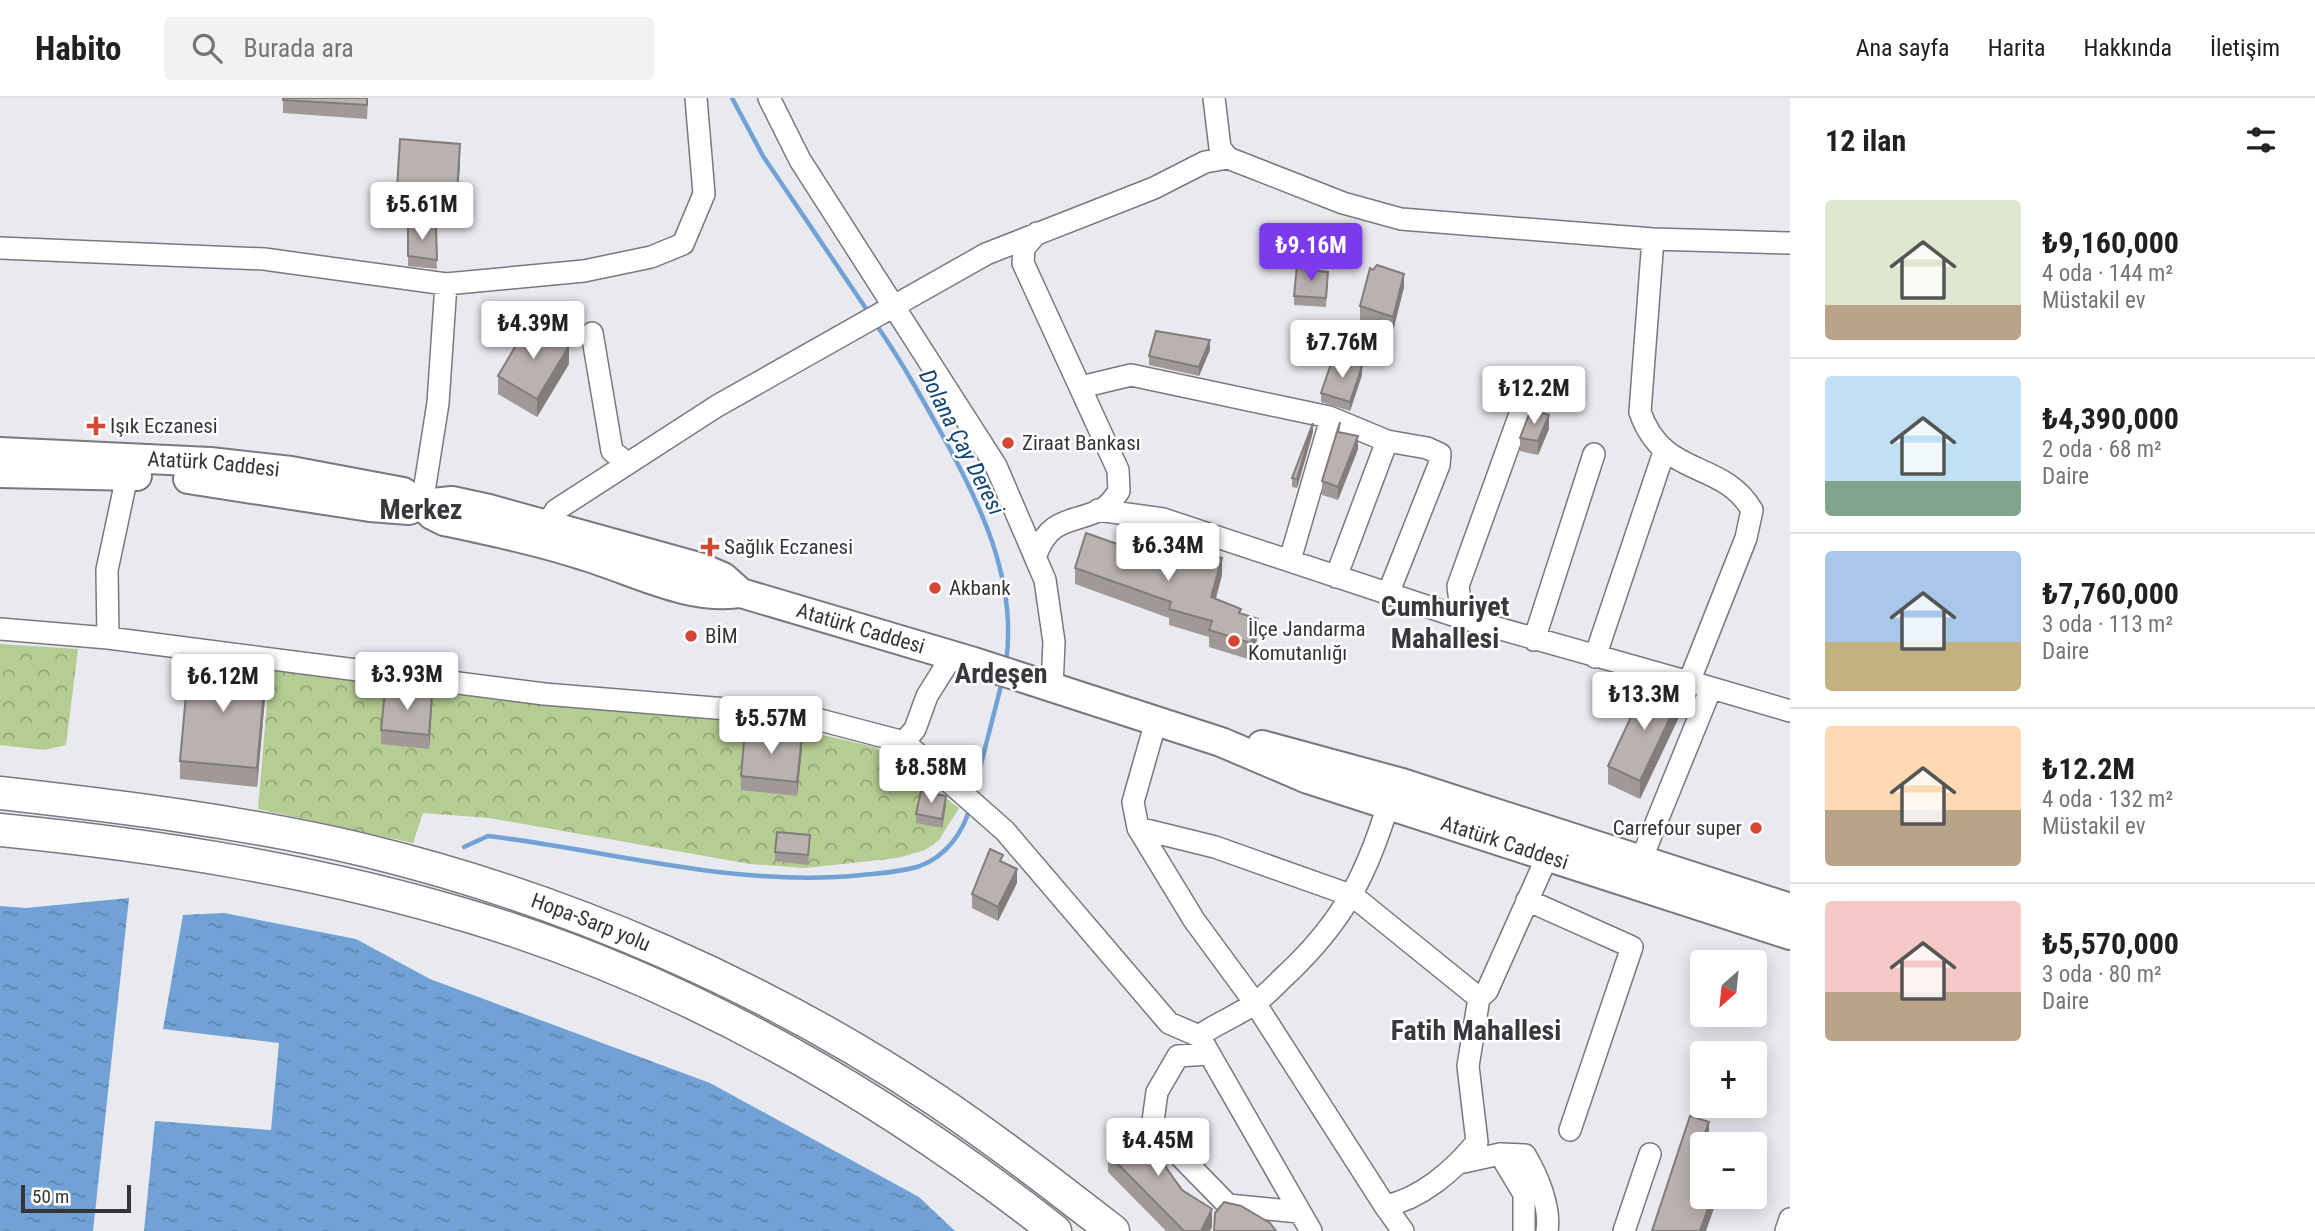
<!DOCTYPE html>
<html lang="tr">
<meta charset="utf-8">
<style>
body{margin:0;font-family:"Roboto Condensed",sans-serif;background:#f2f2f2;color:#202124;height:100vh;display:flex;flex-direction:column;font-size:26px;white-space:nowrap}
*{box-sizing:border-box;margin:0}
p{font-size:23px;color:#757577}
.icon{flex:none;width:38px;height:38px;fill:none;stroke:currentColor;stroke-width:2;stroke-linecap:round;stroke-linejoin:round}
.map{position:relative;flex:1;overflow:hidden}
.details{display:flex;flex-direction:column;background:#fff;width:525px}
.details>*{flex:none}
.needle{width:46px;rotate:207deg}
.fabs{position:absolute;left:1690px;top:852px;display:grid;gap:14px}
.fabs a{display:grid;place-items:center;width:77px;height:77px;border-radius:7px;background:#fff;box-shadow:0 4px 18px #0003;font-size:35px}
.scale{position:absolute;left:21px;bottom:18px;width:110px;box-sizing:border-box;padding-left:7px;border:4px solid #353537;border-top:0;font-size:19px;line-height:24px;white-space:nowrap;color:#353537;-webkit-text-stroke:5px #fff;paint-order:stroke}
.price{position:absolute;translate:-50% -60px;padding:0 16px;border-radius:7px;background:#fff;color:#222;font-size:23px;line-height:46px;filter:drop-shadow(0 2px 4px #0008)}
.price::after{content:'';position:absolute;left:50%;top:42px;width:21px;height:16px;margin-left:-10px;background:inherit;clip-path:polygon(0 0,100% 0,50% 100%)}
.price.active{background:#7c3aed;color:#fff}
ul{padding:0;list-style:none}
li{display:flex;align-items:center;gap:21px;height:175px;padding:0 35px}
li+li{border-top:2px solid #e0e0e0}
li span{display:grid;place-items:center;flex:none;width:196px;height:140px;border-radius:7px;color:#555}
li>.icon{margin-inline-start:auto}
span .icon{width:84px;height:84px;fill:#fffc;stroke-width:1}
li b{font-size:30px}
h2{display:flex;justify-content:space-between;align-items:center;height:84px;padding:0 35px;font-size:30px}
header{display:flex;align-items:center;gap:42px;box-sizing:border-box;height:98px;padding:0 35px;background:#fff;border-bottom:2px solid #e0e0e0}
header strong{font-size:33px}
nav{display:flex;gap:38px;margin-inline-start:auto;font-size:24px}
.search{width:490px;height:63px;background:#f2f2f2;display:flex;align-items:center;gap:18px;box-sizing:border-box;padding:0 24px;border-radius:7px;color:#757577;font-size:26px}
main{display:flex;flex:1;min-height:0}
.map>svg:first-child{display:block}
.park{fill:url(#park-crowns)}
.water{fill:url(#water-ripples)}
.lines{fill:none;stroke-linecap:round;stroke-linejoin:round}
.stream{stroke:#72a2d5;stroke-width:4.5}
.minor-casing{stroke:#78787f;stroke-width:24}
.major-casing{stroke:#78787f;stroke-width:32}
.highway-casing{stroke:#78787f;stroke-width:35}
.minor{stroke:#fff;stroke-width:21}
.major{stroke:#fff;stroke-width:28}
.highway{stroke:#fff;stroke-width:32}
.wall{fill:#a09997}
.shaded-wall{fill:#827d7b}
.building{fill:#bab2b0;stroke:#827d7b;stroke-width:2}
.poi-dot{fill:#d34733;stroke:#fff;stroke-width:2.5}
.labels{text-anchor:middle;stroke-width:5;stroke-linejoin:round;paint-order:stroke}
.poi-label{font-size:21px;fill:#353537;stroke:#fff;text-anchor:start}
.street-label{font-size:21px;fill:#353537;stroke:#fff}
.water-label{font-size:23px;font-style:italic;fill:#0f4474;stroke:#fff}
.district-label{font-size:28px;font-weight:bold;fill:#38383d;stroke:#fff}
</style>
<header>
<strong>Habito</strong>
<div class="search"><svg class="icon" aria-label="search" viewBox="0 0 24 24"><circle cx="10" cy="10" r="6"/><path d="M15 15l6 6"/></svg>Burada ara</div>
<nav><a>Ana sayfa</a><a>Harita</a><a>Hakkında</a><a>İletişim</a></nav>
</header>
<main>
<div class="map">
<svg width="1790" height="1133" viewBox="0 0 1790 1133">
<defs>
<pattern id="park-crowns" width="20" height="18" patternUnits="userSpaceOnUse" patternTransform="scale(1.75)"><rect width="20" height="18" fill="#b5cc93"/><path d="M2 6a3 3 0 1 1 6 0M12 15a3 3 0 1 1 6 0" fill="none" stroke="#94a679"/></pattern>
<pattern id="water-ripples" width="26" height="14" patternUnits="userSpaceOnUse" patternTransform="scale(1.75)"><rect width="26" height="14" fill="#72a2d5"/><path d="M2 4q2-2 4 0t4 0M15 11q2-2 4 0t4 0" fill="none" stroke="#5e85ae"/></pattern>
</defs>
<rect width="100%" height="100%" fill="#e9e9f0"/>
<path class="park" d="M0,546l78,5 -12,96 -22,5 -44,-5z
M270,569l482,52 123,28 84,61 -20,32 -14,10 -27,8 -93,10 -55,-4 -261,-46 -66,-5 -10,30 -155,-34z"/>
<path class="water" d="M129,800l-36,333h-93v-325l26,2z
M224,815l132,26 74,40 280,104 209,114 36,34h-811l11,-110 116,9 8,-87 -116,-14 20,-114z"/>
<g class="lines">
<path class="stream" d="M732,0l31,58 106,157
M875,225c24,34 44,70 64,106 40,72 79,150 67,234
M973,697l29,-113
M464,749l24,-11c125,15 248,52 374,39 19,-2 40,-3 58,-9 26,-10 43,-33 50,-59"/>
<defs>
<path id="minor" d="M769,0l31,62 196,306 49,114 9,62 -2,45
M1214,0l6,50 8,10 115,45 58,16 252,20 137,4
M0,150l264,11 182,25 138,-13 67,-14 32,-13 21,-50 -8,-96
M592,235l20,118 15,12
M1081,289l50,-12 198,42 58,24 40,7 13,6 -1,11 -51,129
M422,406l16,-101 8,-119
M1098,412l65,9 299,99 227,64 57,-144 6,-28c-30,-51 -89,-31 -112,-98l13,-173
M555,428l-5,-7 6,-9 161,-104 269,-152 168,-66 51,-26 23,-4
M1036,457c15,-41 40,-31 68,-47 6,-4 11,-11 15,-17l-1,-21 -95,-207 1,-15 13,-15
M1290,462l38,-131 1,-12
M1336,479l51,-136
M1462,520l-4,-32 67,-186
M0,531l108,9 436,56 257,21 103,27 11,-13 12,-33 25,-40
M108,540l-1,-68 20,-94
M1534,542l60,-186
M1595,559l69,-205
M1698,586l92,27
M1156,623l-23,81 5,26 56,92 61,83 130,203c36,-7 69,-36 92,-64l-9,-76 11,-68 8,-7 60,-134
M904,644l101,89 164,192 30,13c18,-13 38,-20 56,-33 12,-8 22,-20 32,-29 55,-52 79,-97 101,-169
M1138,730l77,19 138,49 126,102
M1641,762l70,-172
M1527,802l105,47 -62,183
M1202,943l109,190
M1209,956l-31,2 -21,36 -4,29 29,37 46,47 71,7
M1500,1056l24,40v37
M1459,1065l41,-9 25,1c12,20 26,52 22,76
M1385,1108l18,25
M1624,1133l26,-77
M1786,1133l4,-12"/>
<g id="major">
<path id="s1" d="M0,354l210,10 81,9 112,21 19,12 30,-3 37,8 213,59 21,9 18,16 233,69 247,80 87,37 482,156"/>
<path d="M0,375l137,3"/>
<path d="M188,381l182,28 39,3 13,-6 10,11 12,6c47,10 95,20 141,35 50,15 104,45 156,37"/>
<path d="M1262,647l140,38 388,125"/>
</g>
<g id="highway">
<path id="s2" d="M0,695c123,14 247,29 368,58 200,49 397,135 568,249 61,41 119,86 177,131"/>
<path d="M0,732c161,16 320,41 475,88 211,64 407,177 580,313"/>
</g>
</defs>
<use href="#minor" class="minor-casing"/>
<use href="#major" class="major-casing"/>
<use href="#highway" class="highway-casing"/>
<use href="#minor" class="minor"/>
<use href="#major" class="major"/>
<use href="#highway" class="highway"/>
</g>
<path class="wall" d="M283,0h85l-1,21 -84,-6z
M460,64l-3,49 -60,-4v-18z
M408,128l28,1 1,42 -29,-3z
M1310,172l18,11 -2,26 -32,-2v-9z
M1404,189l-11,44 -33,-11v-14z
M1210,252l-11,26 -50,-11v-9z
M569,266l-32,53 -39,-23v-18z
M1362,277l-12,36 -29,-9v-9z
M1549,331l-11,26 -18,-4v-13z
M1313,334l-16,56 -5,-1v-9z
M1340,334l18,17 -20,51 -16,-5v-14z
M1182,469l40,8 -6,24 25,15 17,22 -7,24 -42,-13v-10l-40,-12v-7l-94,-34v-16z
M266,589l-9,100 -77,-8v-18z
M432,610l-3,41 -48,-5v-14z
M1679,619l-39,82 -32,-15v-18z
M802,651l-5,47 -56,-6v-14z
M946,707l-4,23 -26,-5v-9z
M810,747l-2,20 -33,-4v-9z
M1003,764l14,21 -19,38 -26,-13v-14z
M1108,1056l59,15 45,58 -2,4h-44l-58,-59z"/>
<path class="shaded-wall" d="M460,46v18l-3,49v-18z
M1404,176v13l-11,44v-14z
M1210,242v10l-11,26v-9z
M569,248v18l-32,53v-18z
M1362,268v9l-12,36v-9z
M1549,317v14l-11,26v-14z
M1313,325v9l-16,56v-9z
M1358,338v13l-20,51v-13z
M1222,460v17l-11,38v-16z
M1258,521v17l-7,24v-17z
M266,570v19l-9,100v-19z
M432,596v14l-3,41v-14z
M1679,601v18l-39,82v-18z
M802,638v13l-5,47v-14z
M946,698v9l-4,23v-9z
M1017,771v14l-19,38v-14z
M1709,1024v18l-2,4 -5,-3z
M1712,1099h6l-12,34h-6z
M1212,1111v18l-2,4h-9z"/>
<path class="building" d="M283,0h84v7l-84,-5z
M400,41l60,5 -3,49 -60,-4z
M408,128l28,1 1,33 -29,-4z
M1297,167h13v5l18,2 -2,26 -32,-2z
M1377,167l27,9 -11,43 -33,-11 10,-38 3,2z
M529,225l40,23 -32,53 -39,-23z
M1156,233l54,9 -11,27 -50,-11z
M1333,260l29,8 -12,36 -29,-9z
M1531,311l18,6 -11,26 -18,-3z
M1340,324l-2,10 20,4 -20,51 -16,-6z
M1313,325l-16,56 -5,-1z
M1086,435l96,34 5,-18 35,9 -11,39 30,12 -2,4 19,6 -7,24 -42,-13 3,-9 -43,-12 2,-7 -96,-34z
M189,563l77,7 -9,100 -77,-7z
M1647,585l32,16 -39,82 -32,-15z
M385,592l47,4 -3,41 -48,-5z
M745,631l57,7 -5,46 -56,-6z
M921,693l25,5 -4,23 -26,-5z
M777,734l33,3 -2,20 -33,-3z
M990,751l13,6 -3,6 17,8 -19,38 -26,-13z
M1690,1018l19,6 -7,19 9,3h-8v53h9l-12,34h-48z
M1141,1022l15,16 11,33 15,21 30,19 -11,22h-17l-76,-77z
M1224,1104l17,4 29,17 6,8h-62l1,-18z"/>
<g class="poi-dot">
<path d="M92.5 317.5h7v7h7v7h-7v7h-7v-7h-7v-7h7z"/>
<circle cx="1008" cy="345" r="7"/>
<path d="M706.5 438.5h7v7h7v7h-7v7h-7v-7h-7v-7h7z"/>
<circle cx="935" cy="490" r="7"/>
<circle cx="691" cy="538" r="7"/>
<circle cx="1234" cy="543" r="7"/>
<circle cx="1756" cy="730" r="7"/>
</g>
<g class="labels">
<g class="poi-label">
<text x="110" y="335">Işık Eczanesi</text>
<text x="1022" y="352">Ziraat Bankası</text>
<text x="724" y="456">Sağlık Eczanesi</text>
<text x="949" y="497">Akbank</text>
<text x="1248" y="538">İlçe Jandarma<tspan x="1248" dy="24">Komutanlığı</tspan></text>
<text x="705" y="545">BİM</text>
<text x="1742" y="737" text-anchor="end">Carrefour super</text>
</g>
<g class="street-label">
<text dy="7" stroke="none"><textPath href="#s1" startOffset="214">Atatürk Caddesi</textPath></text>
<text dy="7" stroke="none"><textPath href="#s1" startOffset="889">Atatürk Caddesi</textPath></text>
<text dy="7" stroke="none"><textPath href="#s1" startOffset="1568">Atatürk Caddesi</textPath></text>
<text dy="7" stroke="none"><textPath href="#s2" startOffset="607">Hopa-Sarp yolu</textPath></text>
</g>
<g class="water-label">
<text transform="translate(962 344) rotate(63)" y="8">Dolana Çay Deresi</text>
</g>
<g class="district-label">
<text x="421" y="421">Merkez</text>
<text x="1445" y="518">Cumhuriyet<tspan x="1445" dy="32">Mahallesi</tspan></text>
<text x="1001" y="585">Ardeşen</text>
<text x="1476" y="942">Fatih Mahallesi</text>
</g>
</g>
</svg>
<div class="fabs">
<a><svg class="needle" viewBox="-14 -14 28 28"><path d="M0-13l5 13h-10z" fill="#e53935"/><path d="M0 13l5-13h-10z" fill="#757577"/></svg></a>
<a>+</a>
<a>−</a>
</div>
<div class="scale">50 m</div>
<b class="price" style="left:422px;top:144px">₺5.61M</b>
<b class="price active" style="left:1311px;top:185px">₺9.16M</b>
<b class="price" style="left:533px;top:263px">₺4.39M</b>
<b class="price" style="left:1342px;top:282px">₺7.76M</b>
<b class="price" style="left:1534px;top:328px">₺12.2M</b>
<b class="price" style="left:1168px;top:485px">₺6.34M</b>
<b class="price" style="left:407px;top:614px">₺3.93M</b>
<b class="price" style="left:223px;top:616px">₺6.12M</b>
<b class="price" style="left:1644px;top:634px">₺13.3M</b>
<b class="price" style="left:771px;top:658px">₺5.57M</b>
<b class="price" style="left:931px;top:707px">₺8.58M</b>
<b class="price" style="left:1158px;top:1080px">₺4.45M</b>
</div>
<section class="details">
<h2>12 ilan<svg class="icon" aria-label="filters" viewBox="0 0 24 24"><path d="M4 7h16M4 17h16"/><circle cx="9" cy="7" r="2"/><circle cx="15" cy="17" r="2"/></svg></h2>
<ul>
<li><span style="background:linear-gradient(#dfe7d0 75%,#b9a48a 0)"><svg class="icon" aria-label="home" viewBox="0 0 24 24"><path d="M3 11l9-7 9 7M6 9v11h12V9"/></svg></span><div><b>₺9,160,000</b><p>4 oda · 144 m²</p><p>Müstakil ev</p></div></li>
<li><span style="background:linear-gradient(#bfe0f5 75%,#7fa58c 0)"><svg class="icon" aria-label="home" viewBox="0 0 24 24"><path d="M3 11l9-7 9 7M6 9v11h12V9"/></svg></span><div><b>₺4,390,000</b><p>2 oda · 68 m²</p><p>Daire</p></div></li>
<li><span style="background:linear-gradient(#a9c7e8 65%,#c2b280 0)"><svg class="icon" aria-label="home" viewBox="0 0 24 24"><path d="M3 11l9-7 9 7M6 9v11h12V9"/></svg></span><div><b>₺7,760,000</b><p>3 oda · 113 m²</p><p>Daire</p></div></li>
<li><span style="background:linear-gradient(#ffd9b3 60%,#b9a48a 0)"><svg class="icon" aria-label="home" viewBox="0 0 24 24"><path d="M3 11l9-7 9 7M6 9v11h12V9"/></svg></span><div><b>₺12.2M</b><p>4 oda · 132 m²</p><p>Müstakil ev</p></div></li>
<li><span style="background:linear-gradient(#f6c9c9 65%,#b9a48a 0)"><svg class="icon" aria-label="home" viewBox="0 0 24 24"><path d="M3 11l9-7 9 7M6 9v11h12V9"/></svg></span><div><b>₺5,570,000</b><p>3 oda · 80 m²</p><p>Daire</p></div></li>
</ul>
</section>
</main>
